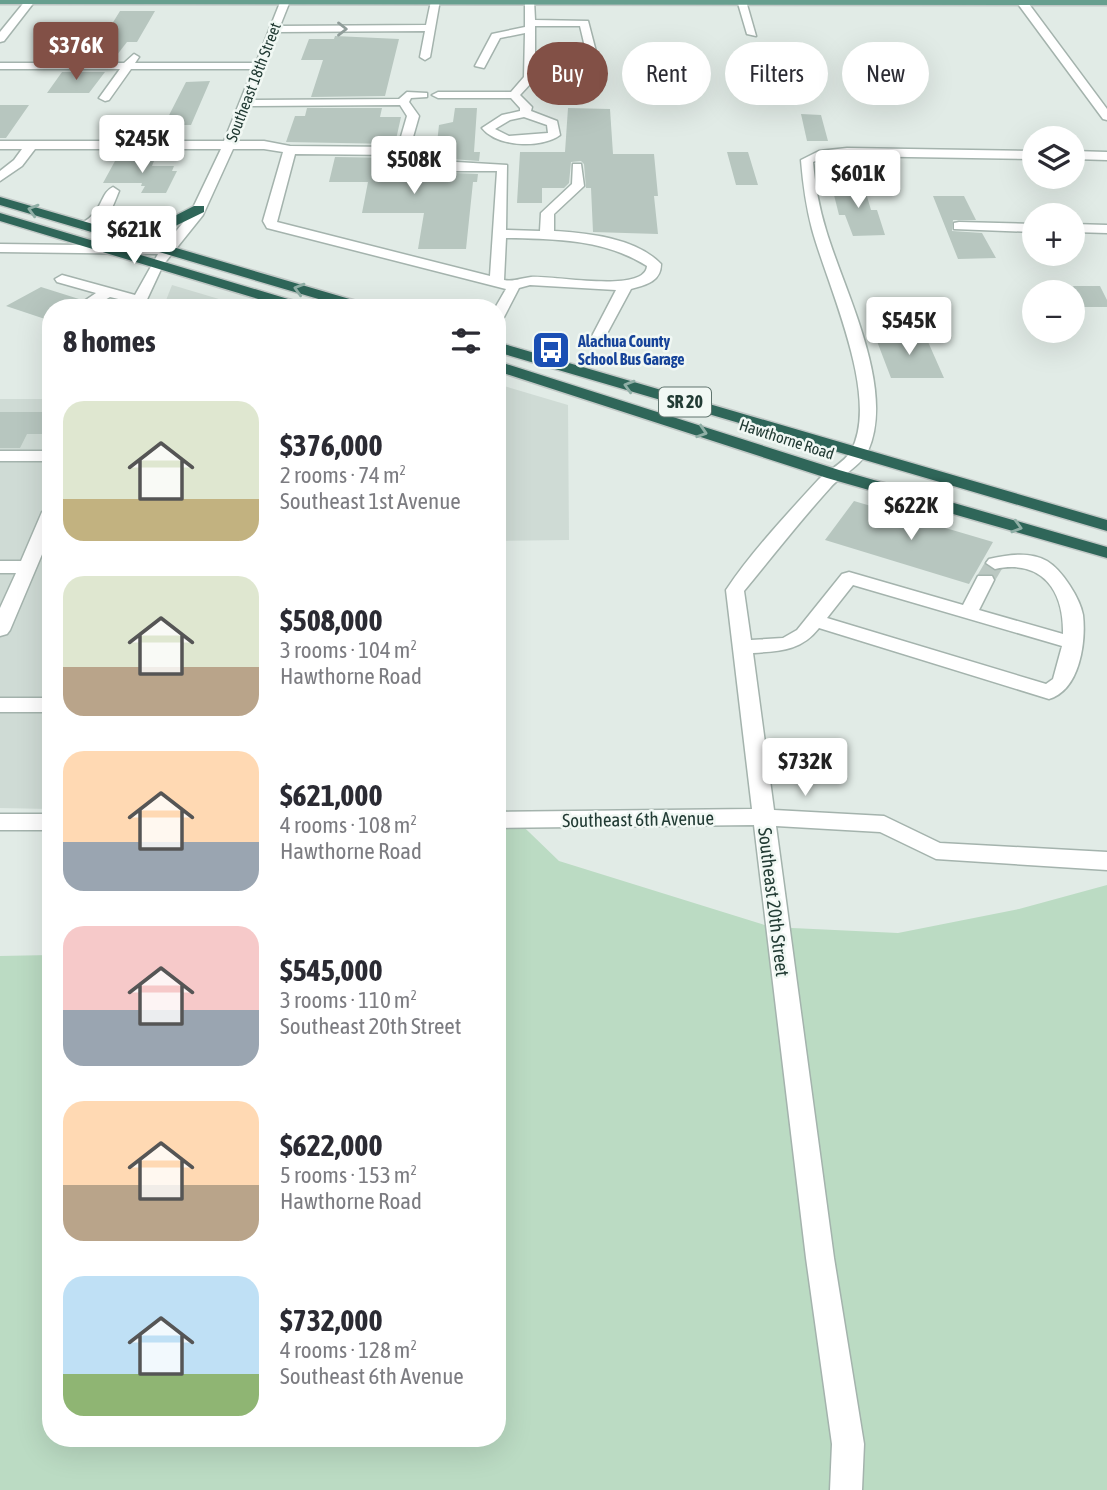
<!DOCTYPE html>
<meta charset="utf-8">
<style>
body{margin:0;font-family:"Asap Condensed",sans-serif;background:#f7f7f7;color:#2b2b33;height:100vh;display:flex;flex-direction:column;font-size:26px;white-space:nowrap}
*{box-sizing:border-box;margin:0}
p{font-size:23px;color:#7c7c81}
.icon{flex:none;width:38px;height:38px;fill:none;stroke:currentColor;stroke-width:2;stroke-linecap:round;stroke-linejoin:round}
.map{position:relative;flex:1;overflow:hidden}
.side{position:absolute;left:42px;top:299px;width:464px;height:1148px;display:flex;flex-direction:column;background:#fff;border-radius:28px;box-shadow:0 7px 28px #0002}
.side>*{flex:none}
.guide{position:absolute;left:527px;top:42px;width:474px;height:63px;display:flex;gap:14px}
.controls{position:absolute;left:1022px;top:126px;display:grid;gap:14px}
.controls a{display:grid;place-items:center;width:63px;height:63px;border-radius:50%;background:#fff;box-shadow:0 7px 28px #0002;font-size:35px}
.price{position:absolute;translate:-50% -60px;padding:0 16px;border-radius:7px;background:#fff;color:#222;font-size:23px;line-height:46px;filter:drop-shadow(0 2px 4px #0008)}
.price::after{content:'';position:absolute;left:50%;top:42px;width:21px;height:16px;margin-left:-10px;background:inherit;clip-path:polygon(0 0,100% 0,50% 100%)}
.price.current{background:#825046;color:#fff}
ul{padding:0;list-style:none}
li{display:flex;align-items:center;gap:21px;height:175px;padding:0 21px}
li span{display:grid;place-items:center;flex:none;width:196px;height:140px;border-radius:21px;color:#555}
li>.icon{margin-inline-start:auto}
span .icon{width:84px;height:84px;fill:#fffc;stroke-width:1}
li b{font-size:30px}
h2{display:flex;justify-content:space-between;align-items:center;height:84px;padding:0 21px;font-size:30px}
.chip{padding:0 24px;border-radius:32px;background:#fff;box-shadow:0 7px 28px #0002;font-size:24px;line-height:63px}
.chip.current{background:#825046;color:#fff}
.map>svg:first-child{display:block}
.built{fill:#cfdbd5}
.green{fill:#bbdbc3}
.building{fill:#b7c6bf}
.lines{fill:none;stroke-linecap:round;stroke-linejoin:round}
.minor-tunnel{stroke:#bbc8c2;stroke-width:18;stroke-dasharray:18 9;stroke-linecap:butt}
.minor-casing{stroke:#a4b3ad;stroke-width:3}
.major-casing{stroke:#c1c8c6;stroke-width:3}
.highway-casing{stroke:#c1c8c6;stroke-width:3}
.minor{fill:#fff;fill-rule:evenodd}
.major{fill:#679f8f;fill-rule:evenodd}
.highway{fill:#2f6659;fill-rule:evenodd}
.oneway{stroke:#909d9a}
.oneway2{stroke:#90afa6}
.labels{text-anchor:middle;stroke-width:5;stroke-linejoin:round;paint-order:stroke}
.far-street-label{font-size:16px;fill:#223b34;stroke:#f1f8f4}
.far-transit-label{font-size:16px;font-weight:bold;fill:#164399;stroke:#f1f8f4;text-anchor:start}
.shield{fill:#f1f8f4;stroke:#60746e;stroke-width:2}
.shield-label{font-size:18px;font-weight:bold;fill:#223b34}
.street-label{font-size:19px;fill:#223b34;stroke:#f1f8f4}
</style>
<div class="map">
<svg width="1107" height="1490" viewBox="0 0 1107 1490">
<rect width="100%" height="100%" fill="#e1ebe6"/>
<path class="built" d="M172,285l77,23h-86z
M497,384l71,21 1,135 -72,1z
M0,399h51v410l-51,-1z"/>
<path class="green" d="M497,801l62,60 212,66 127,6 121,-24 88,-24v605h-1107v-534l51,-1v483h446z"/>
<path class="building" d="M120,11h35l-18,31h-10l-14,18h-43l12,-15h17z
M335,36l64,3 -14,57 -74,1 12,-37h-22l8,-21h25z
M62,72h43l-16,21h-42z
M210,81l-19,44h-27l22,-43z
M0,105h29l-23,33h-6z
M307,108h75l-2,9h21l-6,27 -109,-2 9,-26h10z
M455,108h22l-3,44h6l-1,9 -56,-4 -7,-5h20l3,-27 14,-3z
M568,108l42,1 3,45h41l4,42h-4l4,38 -65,-2 -2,-44h-5l-2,-24 -3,-3 -10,1 -2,21 -5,5h-22v15h-25l3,-51h45z
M801,114l20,1 7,26h-21z
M727,152h21l10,33h-22z
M335,157l64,1 8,6 24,8 47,2 -1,8h-4l-7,67h-48l6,-36h-62l6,-31h-39z
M115,161h39l-2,5h22l-2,5h5l-11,22h-25l4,-7h-4l1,-3h-39z
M839,183h24l8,27h6l8,25 -32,1 -8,-21h-6l-7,-28h8z
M933,196h31l12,24h-23l-1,11 30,2 14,25 -38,1z
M1073,286h27l7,14v7h-24z
M41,287l38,12 -15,9h-13v8l-6,3 -39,-13z
M925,335l19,43h-53l-16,-42z
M0,412h51v5l-9,17h-15l-7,14h-20z
M854,501l139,41 -24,42 -144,-44z"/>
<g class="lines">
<path class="minor-tunnel" d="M985,580l10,-17"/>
<defs>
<path id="minor" d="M26,0l9,1 -31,40 -4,1v-10z
M281,0l9,1 -10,25 146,-1 5,-24 9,-1 -10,57 -5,3 -5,-3 5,-26 -147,1 -26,68 147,-1 8,-7 20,1v4l-16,1 -2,4 10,14 -10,35 13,9 85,5 -1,65 34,1 1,-18 31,-29 1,-20h8l3,22 -30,28v17c34,2 82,7 107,33 0,18 -16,21 -30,25l-28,52 -5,1 -7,-4 25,-48 -86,-5 -11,3 -15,29 -7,4 -2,-13 11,-19 -239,-61 -4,-7 20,-69 -19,-3h-31l-30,66 -40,50 -20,43h-14l2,-6 -21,-5 -19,11h-17l22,-15 -39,-11 -2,-3 7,-4 73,20 23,-41 -158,-2v-8l164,2 26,-32 31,-65h-186l-13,17 -22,15v-10l14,-11 8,-11h-22v-8h224l29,-72h-122l-22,31 -4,1 -6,-3 21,-29h-120v-6h124l10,-9 5,3 -4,6h121zM400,105l7,11 -9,31 -108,-1 -26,-5h-28l14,-35zM295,154l105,1c18,21 69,15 97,16l-7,105 -213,-54zM506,238c50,1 98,1 141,28 -2,28 -95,9 -116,11 -10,1 -17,5 -27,3z
M534,0l1,20 53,1 13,50 -5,3 -63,7 -13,14 12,12 -1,4 26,10 3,14c-19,14 -63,12 -78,-7l20,-13 18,-4v-3l-9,-10h-73l-6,-3 6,-3h73l13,-15 1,-44 -25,5 -16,30 -9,-2 17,-32 33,-7v-26zM535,26h45l10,42 -55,6zM524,117l23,8 1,8 -39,3 -14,-7 15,-9z
M737,0l9,1 10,35 -9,-2z
M1018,0h8l81,109v11l-4,-1 -85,-115z
M847,148l187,3v8l-187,-3 -22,1 -12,5c2,23 6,45 13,68 18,61 70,158 42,221 -8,16 -27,24 -38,37 -30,33 -57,68 -86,103l7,49 32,-2 14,-8 45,-56 7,-2 114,33 15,-29h14l2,4 -15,30 84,24c1,-44 -21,-75 -68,-65l-9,-6 3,-4c18,-4 40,-8 58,2 15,9 33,37 36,54 3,27 -3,75 -34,84l-230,-71c-18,23 -39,23 -66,25l21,157 110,6 56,27 167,9v18l-171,-11 -56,-27 -104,-6 58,432 30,186 -2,46h-32l2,-46 -26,-186 -52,-433 -257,3v-16l255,-3 -26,-219c26,-39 61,-76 93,-111 9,-9 25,-16 32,-28 30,-54 -24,-166 -39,-222 -6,-23 -9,-45 -11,-69l18,-9zM853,585l209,61 -9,33 -7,5 -219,-66z
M1073,151l34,1v8l-34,-1z
M113,187l6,4c-7,17 -14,41 -37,38v-6c21,-11 18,-30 31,-36z
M959,222l75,2v8l-80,-3v-6z
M1073,224l34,1v8l-34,-1z
M0,451h51v10h-51z
M51,507v26l-41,97 -3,4 -7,2v-28l16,-35h-16v-12h21l21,-49z
M0,698h51v14h-51z
M0,814h51v16h-51z"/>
<path id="major" d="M0,0h1107v5l-1107,-1z"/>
<path id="highway" d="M0,197l117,34 42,-7 35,-18h10v6l-37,18 -35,5 238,70 2,3h-23l-349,-103z
M0,213l308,92 2,3h-22l-288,-87z
M497,342l610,178v11l-610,-179z
M497,361l342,109 268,77v11l-280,-80 -330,-107z"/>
</defs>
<use href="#minor" class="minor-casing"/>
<use href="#major" class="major-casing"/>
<use href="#highway" class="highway-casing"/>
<use href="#minor" class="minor"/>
<use href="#major" class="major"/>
<use href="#highway" class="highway"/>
</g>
<defs><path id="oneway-chevron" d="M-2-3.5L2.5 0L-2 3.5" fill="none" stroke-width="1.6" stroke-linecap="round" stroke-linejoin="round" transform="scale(1.75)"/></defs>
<use class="oneway" href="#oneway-chevron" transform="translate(342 29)"/>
<g class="oneway2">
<use href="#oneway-chevron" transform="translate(33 210) rotate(-164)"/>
<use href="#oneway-chevron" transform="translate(299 289) rotate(-164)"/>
<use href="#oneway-chevron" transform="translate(629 386) rotate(-164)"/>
<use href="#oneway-chevron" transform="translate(702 432) rotate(18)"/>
<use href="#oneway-chevron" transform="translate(1017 527) rotate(16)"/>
</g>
<defs>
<symbol id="bus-square" viewBox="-11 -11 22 22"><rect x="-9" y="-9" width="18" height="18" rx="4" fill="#1a4fb4" stroke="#f1f8f4"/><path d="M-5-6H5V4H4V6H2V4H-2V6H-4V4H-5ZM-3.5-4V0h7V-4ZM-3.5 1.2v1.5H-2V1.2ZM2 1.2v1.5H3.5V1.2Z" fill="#fff"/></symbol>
</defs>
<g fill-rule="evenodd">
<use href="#bus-square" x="529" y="328" width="44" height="44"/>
</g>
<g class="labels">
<g class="far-street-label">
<text transform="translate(253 82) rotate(-69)" y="6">Southeast 18th Street</text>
<text transform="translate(787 439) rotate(18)" y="6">Hawthorne Road</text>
</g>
<g class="far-transit-label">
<text x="578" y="347">Alachua County<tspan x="578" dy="18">School Bus Garage</tspan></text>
</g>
<rect class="shield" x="659" y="387.5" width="52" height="29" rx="5"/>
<g class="shield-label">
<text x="685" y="408">SR 20</text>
</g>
<g class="street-label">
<text transform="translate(638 819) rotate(-1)" y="7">Southeast 6th Avenue</text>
<text transform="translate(774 902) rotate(83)" y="7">Southeast 20th Street</text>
</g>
</g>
</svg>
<div class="controls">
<a><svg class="icon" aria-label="layers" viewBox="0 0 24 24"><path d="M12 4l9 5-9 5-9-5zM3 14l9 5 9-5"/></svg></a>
<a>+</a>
<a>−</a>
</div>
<b class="price current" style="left:76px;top:82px">$376K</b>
<b class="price" style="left:142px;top:175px">$245K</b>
<b class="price" style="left:414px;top:196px">$508K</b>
<b class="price" style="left:858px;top:210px">$601K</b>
<b class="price" style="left:134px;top:266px">$621K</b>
<b class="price" style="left:909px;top:357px">$545K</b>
<b class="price" style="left:911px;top:542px">$622K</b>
<b class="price" style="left:805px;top:798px">$732K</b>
<div class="guide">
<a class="chip current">Buy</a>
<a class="chip">Rent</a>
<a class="chip">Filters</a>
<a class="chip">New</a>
</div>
<section class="side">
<h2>8 homes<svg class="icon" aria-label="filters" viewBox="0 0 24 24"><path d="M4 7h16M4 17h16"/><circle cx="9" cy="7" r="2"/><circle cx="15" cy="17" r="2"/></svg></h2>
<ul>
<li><span style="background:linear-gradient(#dfe7d0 70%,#c2b280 0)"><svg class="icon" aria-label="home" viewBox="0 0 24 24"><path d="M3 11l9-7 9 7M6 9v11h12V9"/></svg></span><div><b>$376,000</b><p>2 rooms · 74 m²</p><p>Southeast 1st Avenue</p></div></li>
<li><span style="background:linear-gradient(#dfe7d0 65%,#b9a48a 0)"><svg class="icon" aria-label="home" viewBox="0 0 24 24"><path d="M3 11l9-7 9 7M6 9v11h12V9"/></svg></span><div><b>$508,000</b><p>3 rooms · 104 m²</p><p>Hawthorne Road</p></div></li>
<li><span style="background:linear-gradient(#ffd9b3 65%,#9aa5b1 0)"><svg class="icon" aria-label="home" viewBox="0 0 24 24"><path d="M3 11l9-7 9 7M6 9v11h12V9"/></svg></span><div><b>$621,000</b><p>4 rooms · 108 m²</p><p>Hawthorne Road</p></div></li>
<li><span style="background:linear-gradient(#f6c9c9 60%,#9aa5b1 0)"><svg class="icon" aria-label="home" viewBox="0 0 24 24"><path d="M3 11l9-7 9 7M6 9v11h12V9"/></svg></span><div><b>$545,000</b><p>3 rooms · 110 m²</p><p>Southeast 20th Street</p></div></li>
<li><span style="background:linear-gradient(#ffd9b3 60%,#b9a48a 0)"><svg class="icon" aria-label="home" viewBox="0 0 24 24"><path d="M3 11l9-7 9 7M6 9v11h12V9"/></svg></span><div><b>$622,000</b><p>5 rooms · 153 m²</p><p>Hawthorne Road</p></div></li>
<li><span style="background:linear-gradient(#bfe0f5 70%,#8fb573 0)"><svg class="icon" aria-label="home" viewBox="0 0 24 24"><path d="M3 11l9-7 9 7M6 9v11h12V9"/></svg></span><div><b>$732,000</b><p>4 rooms · 128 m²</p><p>Southeast 6th Avenue</p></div></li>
</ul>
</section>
</div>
